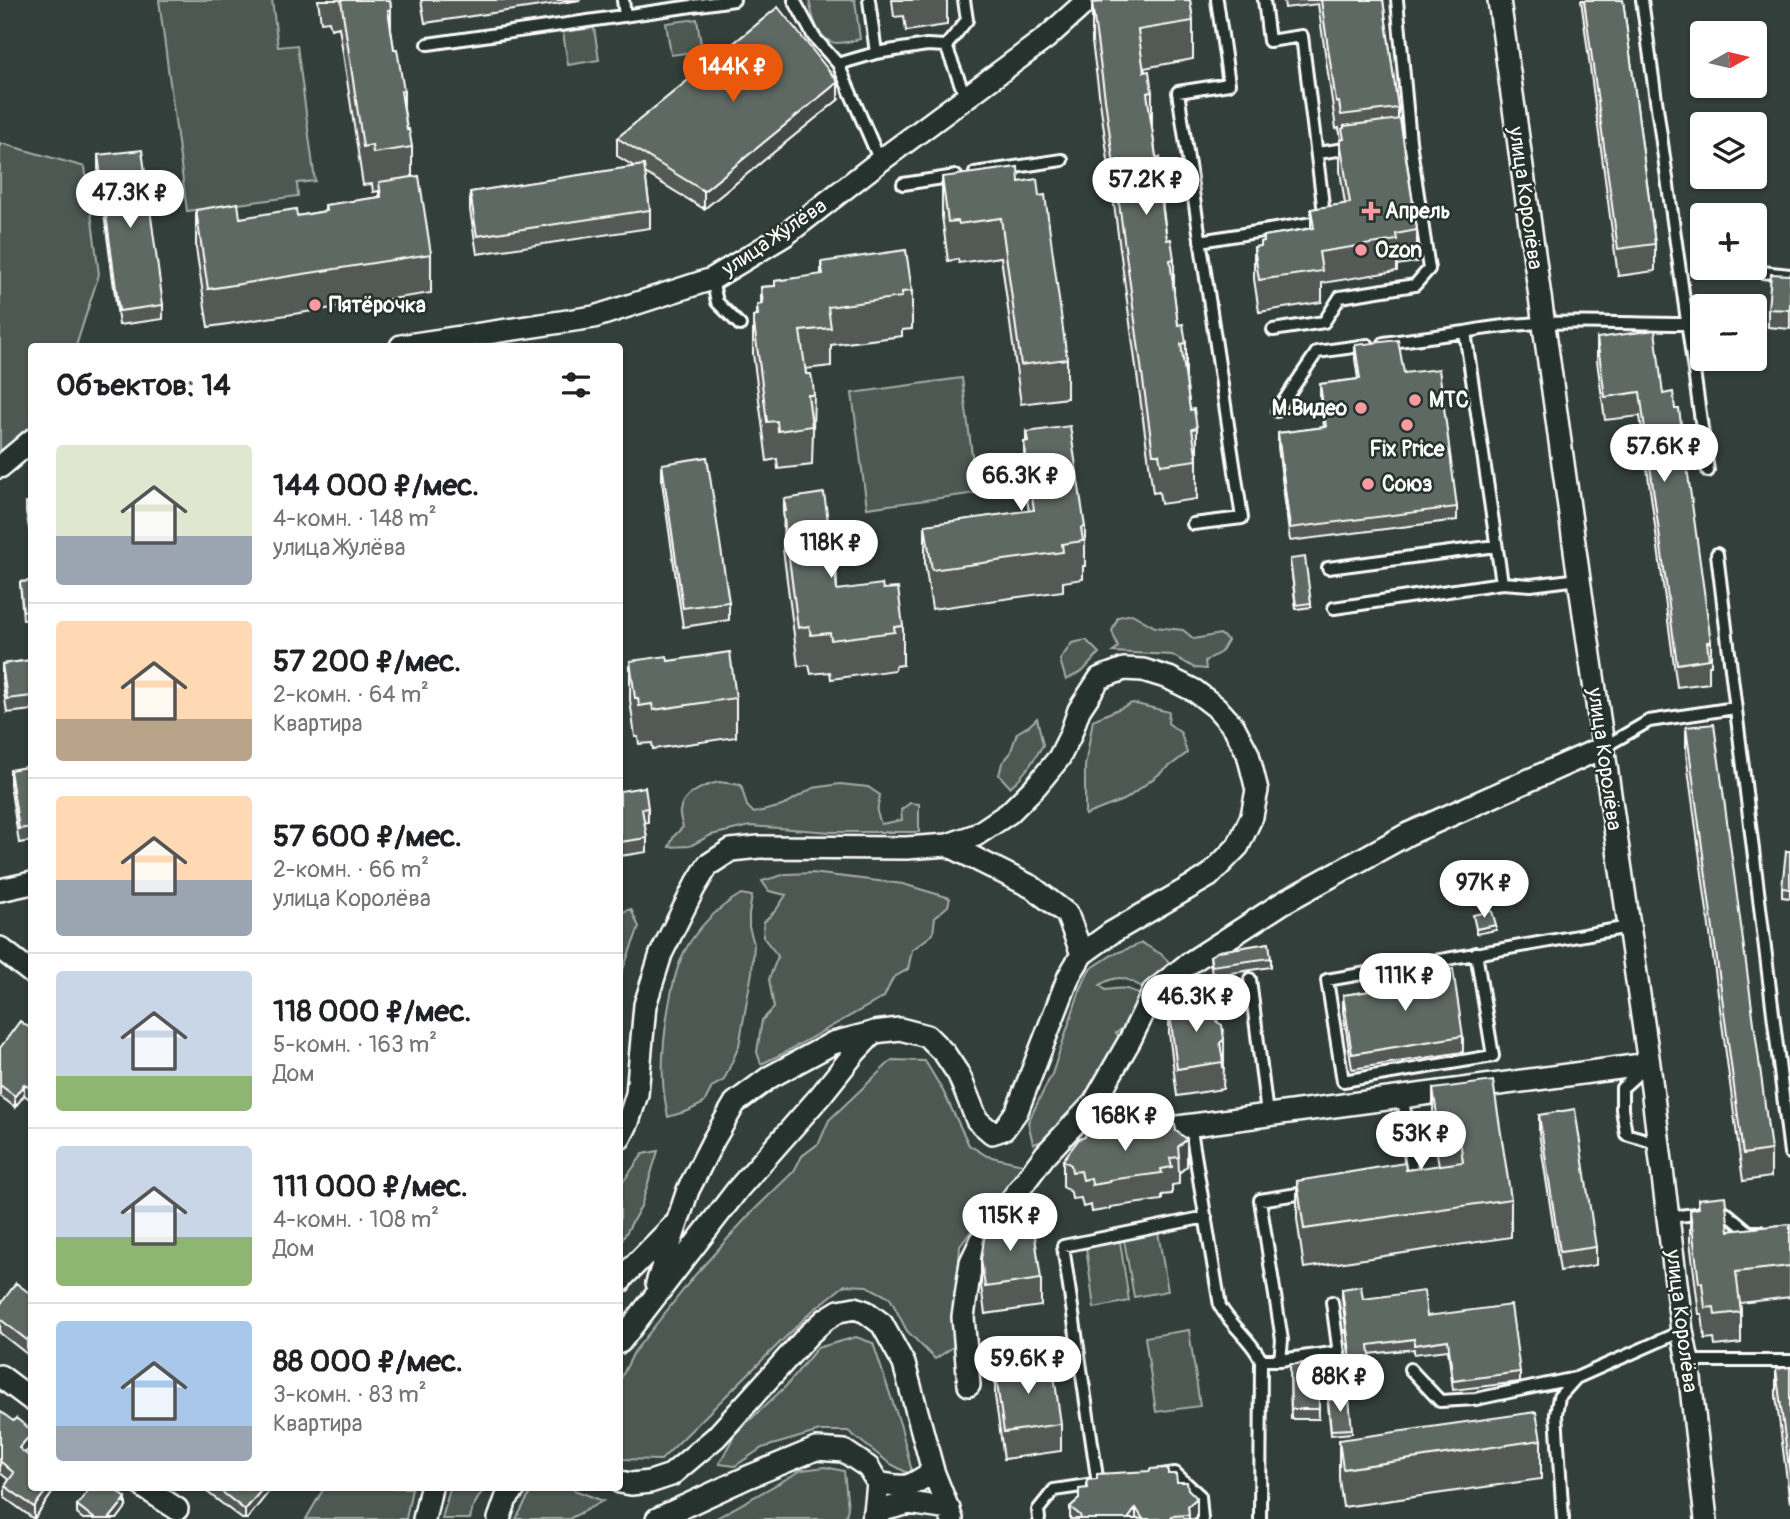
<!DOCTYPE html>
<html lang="ru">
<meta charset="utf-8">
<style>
body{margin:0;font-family:Pangolin,sans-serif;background:#f6f6f6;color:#202124;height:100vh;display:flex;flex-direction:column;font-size:26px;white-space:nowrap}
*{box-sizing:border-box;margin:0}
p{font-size:23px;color:#757577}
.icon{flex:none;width:38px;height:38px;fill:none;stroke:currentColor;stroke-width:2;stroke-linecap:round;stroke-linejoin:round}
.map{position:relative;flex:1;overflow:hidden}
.sheet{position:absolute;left:28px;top:343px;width:595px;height:1148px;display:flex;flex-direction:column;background:#fff;border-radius:7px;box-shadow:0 2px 5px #0004}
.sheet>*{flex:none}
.needle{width:46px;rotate:82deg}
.fabs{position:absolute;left:1690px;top:21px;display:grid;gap:14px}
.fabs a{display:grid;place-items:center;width:77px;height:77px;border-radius:7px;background:#fff;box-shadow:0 2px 5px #0004;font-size:35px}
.price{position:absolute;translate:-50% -60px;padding:0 16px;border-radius:24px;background:#fff;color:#222;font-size:23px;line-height:46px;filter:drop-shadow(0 2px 4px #0008)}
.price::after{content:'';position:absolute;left:50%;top:42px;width:21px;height:16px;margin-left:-10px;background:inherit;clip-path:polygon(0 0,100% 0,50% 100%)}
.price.active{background:#ea580c;color:#fff}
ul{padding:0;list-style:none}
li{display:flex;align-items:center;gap:21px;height:175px;padding:0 28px}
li+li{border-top:2px solid #e0e0e0}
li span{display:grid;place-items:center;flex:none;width:196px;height:140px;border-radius:7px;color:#555}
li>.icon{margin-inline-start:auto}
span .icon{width:84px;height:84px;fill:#fffc;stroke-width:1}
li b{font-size:30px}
h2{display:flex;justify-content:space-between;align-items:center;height:84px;padding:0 28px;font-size:30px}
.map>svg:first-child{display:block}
.green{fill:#4d5853;stroke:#a6aca9;stroke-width:2}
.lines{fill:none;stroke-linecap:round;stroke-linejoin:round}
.service-casing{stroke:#fff;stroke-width:16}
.minor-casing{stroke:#fff;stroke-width:26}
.service{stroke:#26332d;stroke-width:10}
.minor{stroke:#26332d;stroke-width:21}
.wall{fill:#525a56;stroke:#fff;stroke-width:2}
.shaded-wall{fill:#424a46;stroke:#fff;stroke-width:2}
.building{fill:#5f6964;stroke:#fff;stroke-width:2}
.poi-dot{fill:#ff9aa2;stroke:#26332d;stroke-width:2.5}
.labels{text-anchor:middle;stroke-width:5;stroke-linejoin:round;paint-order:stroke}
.street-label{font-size:21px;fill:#fff;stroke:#26332d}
.poi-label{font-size:21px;font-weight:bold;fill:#fff;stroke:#26332d;text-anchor:start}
</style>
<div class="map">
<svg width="1790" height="1519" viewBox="0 0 1790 1519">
<rect width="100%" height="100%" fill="#333f3a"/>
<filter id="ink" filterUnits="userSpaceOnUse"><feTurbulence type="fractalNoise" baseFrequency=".0143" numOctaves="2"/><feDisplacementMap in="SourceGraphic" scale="14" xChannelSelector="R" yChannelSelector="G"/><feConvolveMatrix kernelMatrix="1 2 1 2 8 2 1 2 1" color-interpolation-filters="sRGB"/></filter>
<g filter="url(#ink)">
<path class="green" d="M159,0h113l6,47 19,-2 18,136 -18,2 1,13 -111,15z
M809,0h46l5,39c-7,2 -16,4 -24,4 -19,-2 -24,-28 -27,-43z
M697,19l5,32 -31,4 -5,-32z
M594,28l5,32 -31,5 -5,-33z
M0,143l85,24 14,107 -23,72h-44l-1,90 -31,19z
M962,378l15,115 -110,15 -15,-115z
M1132,614l23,13 28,3 11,9 26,-5 8,6 -7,12 -16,9 1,8 -11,-1 -23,-13 -59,-3 5,-5 -6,-16 6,-14z
M1086,640l13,13 -15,17 -18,10 -6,-20 12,-17z
M1132,703l37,9 -1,11 13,10 6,20 -61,46 -41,16v-49l8,-46z
M1037,718l6,27c-10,16 -18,30 -33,42l-11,-12 3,-12 8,-9 7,-21 13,-8z
M719,782l22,3 6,21 7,7 28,-7 31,-18 27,-4 28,3 12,8 -3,17 4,12 21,-4 -1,-10 9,-7 9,1v28h-88l-81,-6 -39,9 -21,11 -21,1 5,-11 9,-9c-1,-4 -4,-11 -3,-16 2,-17 25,-26 39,-29z
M812,873l91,11 47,14 -2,8 -13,11 -2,17 -21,16 -4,19 -15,9 -9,19 -104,58 -19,9 -4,-12 5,-32 12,-12 -5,-29 9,-23 -15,-19 1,-15 12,-12 10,-15 -17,-4 -7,-10 24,-7z
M741,894l11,2 -3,18v13l5,17 -2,28 -13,74 -15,34 -12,7 -8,16 -16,8 -20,6c-2,-12 -5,-25 -5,-37 -2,-32 7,-106 24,-133 13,-22 32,-40 54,-53z
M631,909l8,18 -19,50v-61l2,-4z
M1142,943l19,11 12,12 -28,23c-19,-11 -25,-16 -45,-4l5,5c15,-2 25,-4 36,7l-14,28 -11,8 9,8 -7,22 -16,3 -3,19 -33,49 -33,10 -5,-22 24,-48 27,-81 10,-23 23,-15z
M892,1060l33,1 17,28 27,56 18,11 45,10 -38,48 -21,15 -13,17 -3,47 3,45 -7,9 -18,12 -28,-28 -17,-33 -23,-12 -22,-1 -34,27 -150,148 -41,-1v-79l14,-28 62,-78 53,-59 45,-44 8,-15 17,-13 10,-23z
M658,1151l-17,55 -21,38v-58l23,-32z
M1158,1232l10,59 -34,6 -10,-57z
M1120,1241l9,60 -35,7 -8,-61z
M1189,1330l11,76 -44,6 -11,-75z
M856,1337l17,6 28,84 12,49 -24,-13 -41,-32h-28l-58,17 -27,18 -16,-2 16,-30 51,-48 31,-38z
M825,1467l19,4 4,37 -3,11h-130l87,-49z
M324,1488h88l-6,31h-100z
M450,1488h34l-11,19 -3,12h-28z
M533,1488h39l2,2 29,11 -34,18h-53z"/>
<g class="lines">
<defs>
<path id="service" d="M623,0l2,16
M794,0l20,37 24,27
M869,0l7,53 51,-8 19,1
M1397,0l13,141
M1642,0l66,471
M428,44l306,-44
M946,46l21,-26 -3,-20
M946,46l19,50
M876,53l-38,11 42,97
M1317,153l35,-5
M975,173l87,-13
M903,184l53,-8
M1200,241l125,-20 -23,-185 -33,5 -5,-41
M1762,272l28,3
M712,279l5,23 23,23
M1273,330l51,-8 16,-25 75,-12 14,-16 -19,-128 -21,3
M1384,343l81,-11
M1277,411l40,-59 51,-7
M1193,524l49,-6 -64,-426 51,-8 -12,-84
M1717,554l73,599
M1328,568l168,-22
M1579,579l-48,6 -29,-2 -37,-251c73,-15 149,-8 224,-8
M1334,608l168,-25
M1604,747l45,-26 86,-13
M1476,953l17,103 -150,25 -16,-101 302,-53
M1250,979l17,135
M1644,1068l-22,20v21l4,25 33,10
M1403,1097l10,80h-4
M1190,1124l30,182c11,20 31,33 41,54l-1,159
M1669,1217l55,-6 25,21h11
M1332,1302l12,89
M1261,1360h19l2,-20 -22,-140 50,-8
M1280,1360l59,-8
M1688,1361h102
M1410,1369l30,32 36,-2 100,-21
M1155,1476l20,-3 25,23 2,23
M1098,1484l-35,-238 143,-29
M1039,1519l-1,-9 16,-20 47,-7
M1563,1519l-7,-105 3,-17 17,-19 106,-47"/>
<path id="minor" d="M1499,0l80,579 70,485 33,267 6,30 18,158
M401,346l193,-29 118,-38 73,-44 95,-74 166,-123 42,-38
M0,467l32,-27
M948,845l84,42 35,27 15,40
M0,890l32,-7
M0,948l32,25
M1148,1131l501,-67
M620,1138l8,-16 9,-28 8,-89 16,-51 33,-66 14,-23 23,-15 28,-3 147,1 42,-3 28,-10 33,-22 27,-27 23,-28 11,-22 9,-26 21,-32 24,-9 19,1 26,8 26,13 21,16 18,20 14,27 9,36 -5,26 -14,30 -29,30 -98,57 -29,21 -13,22 -52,135 -13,18 -12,4 -15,-13 -18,-45 -14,-21 -18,-18 -27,-7 -26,3 -18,19 -35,44 -83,94 -118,153
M620,1282l3,-5 50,-51
M657,1283l31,-93 25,-49 22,-38 35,-26 63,-34 39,-10
M0,1376l32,24
M969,1385l-6,-68 8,-55 11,-23 63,-84 49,-52 36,-63 24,-49 34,-27 96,-62 124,-68 196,-87
M620,1482l11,2 19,-2 21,-7 45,-38 93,-103 17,-15 13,-8 16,-3 11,4 16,12 22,40 29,107 19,48
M878,1483c29,6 31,5 55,-12
M145,1488l32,21
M875,1512l34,-9 40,6
M424,1519l7,-31
M499,1519l7,-20 9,-11
M657,1519l91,-42 68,-28 28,2 24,16 10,16 -3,29 -3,7"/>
</defs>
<use href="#service" class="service-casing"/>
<use href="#minor" class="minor-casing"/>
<use href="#service" class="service"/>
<use href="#minor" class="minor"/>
</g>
<path class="wall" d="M318,0h72l1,9v22l3,18 10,42v18l3,21 5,17v31l19,76v39l-223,34 -12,-79v-38l44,8 57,-2 28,-5v-6l54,-8v-6l-6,1 -1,-8 -9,1 -24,-158 -8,2 -2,-8 -8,1z
M421,0h160l-156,23z
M892,0h55v25l-41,6 -2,-15 -10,1z
M1100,0h90l3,21v38l-49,9 8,24v37l4,28 7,19v33l4,31 7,19v35l4,31 8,18v35l4,32 7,18v71l-36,5 -2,-12 -6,1 -61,-451v-39l8,-1z
M1284,0h99l15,108v11l19,111v32l-20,3v6l-75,12v19l-63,10 -5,-33v-32l7,-1v-4l3,-1v-5l47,-8v-19l34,-5 -5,-33v-31h1l-2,-12 -3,1 -18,-125 -33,4z
M1581,0h42l32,244v27l-37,5z
M838,100l-134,109 -59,-36 5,37v18l-173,26 -7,-44v-18l165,-25 -18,-11v-18z
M98,155l65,150v14l-44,6 -21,-156z
M942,177l77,5 20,14 28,163v39l-46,6 -20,-147 -42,6 -1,-4 -10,2 -6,-45z
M821,262l91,29v38l-10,1v6l-71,9v21l-26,3 1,5 8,21 -2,70 -34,4 -1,-10 -10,2 -14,-107v-38l4,-1v-10h4v-18l14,-1v-5l46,-6z
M1790,275v54l-22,-2v-18z
M1597,338l66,56 48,248v23l-2,1v17l-32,4 -37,-271 -35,4 -8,-59z
M1355,345l49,28 53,134v13l-167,21 -12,-94v-14l46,-6 -4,-30v-13l38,-5 -3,-20z
M1026,432l59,95v39h-2v13l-20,3v9l-131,18 -7,-45v-39l104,-14 -5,-31v-38h2z
M662,464l67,138v18l-46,7 -21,-145z
M784,499l45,29 7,20 1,42 46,-1 20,37v39l-8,1v4l-64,9 -1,-7 -19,2 -2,-9 -11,1 -15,-117z
M32,502v42l-6,-32v-9z
M1290,559l21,44v4l-15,2z
M32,581v38l-9,1 -3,-38z
M32,660v50l-25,3 -5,-35v-14z
M630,661h38l68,37v39l-83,12 -1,-6 -13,1 -1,-7h-3l-5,-37z
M1686,727l85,423v27l-28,4 -57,-427z
M32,766v75l-13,2 -9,-59v-14z
M620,791l28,17v14l-4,1 3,15v14l-27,4z
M1790,851v47l-8,-1v-9z
M1210,956l61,2v9l-59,9z
M1396,978l67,58v16l-111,17 -9,-58v-16l53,-8z
M1214,999l10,67 -1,23 -46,7 -8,-63v-27z
M32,1023v78l-8,-6 -9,12 -15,-11v-48l28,-21z
M1433,1089l78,110v38l-207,31 -7,-49v-38l109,-11 33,-4 -6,-38z
M1539,1115l57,132v18l-36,6 -21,-138z
M1176,1131l11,35 -8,7v11l-7,1v9l-10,1v5l-52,7v2l-18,3 -1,-7 -8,2 -2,-9 -9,1 -1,-7 -8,-5v-27l50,-28z
M1698,1199l31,32 61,-7v73l-50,6 1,9v31l-26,3 -1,-8 -9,1 -3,-25h-3l-9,-73v-31l8,-2z
M981,1259l60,20v27l-56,8 -4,-28z
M1342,1289l21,10 64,17 93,56v10l-67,8 -5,-40 -34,4v-5l-44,5 3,28v10l-19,2 -12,-96z
M32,1295l-5,59 -27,-21v-28z
M1290,1364h28l1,55h-28z
M1790,1367v136l-14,-107v-27z
M995,1369l66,55v27l-57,8 -9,-63z
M1328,1405l24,24v4l-21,2z
M0,1413l25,40 7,35h27l-2,2 -2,-1 -21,30 -29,-21v-12l4,-6 -9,-7z
M1339,1440h202v39l-198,28 -4,-28z
M1168,1474l9,8 11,7 9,30h-127v-12l9,-8v-10h8v-9z
M202,1488h68v2l-23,29h-5z
M77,1505l49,2 -9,12h-34l-6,-5z"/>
<path class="shaded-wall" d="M838,82v18l-134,109v-18z
M1496,925v5l-20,4v-5z
M1224,1039v27l-1,1 -3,-24z
M24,1084v11l-9,12v-11z
M1187,1139v27l-8,7 -1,-26z
M32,1333v14l-5,7v-14z
M32,1433v12l-13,15v-12z
M48,1488h7v1l-21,30v-12z
M263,1488h7v2l-23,29h-2v-9z
M126,1498v9l-9,12h-8z
M1197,1498v21h-8l-1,-13z
M1136,1508v11h-8z"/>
<path class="building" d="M341,0h49l1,9 -3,1 6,39h3l7,42h-3l6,39 2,-1 3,18 -39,6 -1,-8 -9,2z
M1102,0h88l3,21 -55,9 6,42 5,-1 3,21 -5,1 9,64h4l3,19 -5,1 9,63 4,-1 3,20 -4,1 8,65 5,-1 3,19 -5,1 9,66 4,-1 3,19 -5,1 5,31 -36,5 -2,-11h-6l-61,-451 10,-1z
M1321,0h62l15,108 -57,7 -2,-13h-3z
M1584,0h39l32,244 -37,5z
M778,7l60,75 -134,109 -87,-53z
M1400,119l17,111 -21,4 1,6 -78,12 3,19 -63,9 -5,-33 7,-1v-4l3,-1v-5l50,-8 -3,-19 39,-6 -10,-63 4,-1 -2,-10 2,-1v-2z
M142,150l21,155 -44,6 -21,-156z
M644,165l6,45 -173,26 -7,-44z
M1018,167l1,15 18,-3 2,17 6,-1 22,164 -46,6 -20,-147 -42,6 -1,-3 -10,1 -6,-45z
M419,176l12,78 -223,35 -12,-79 42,-7 2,15 56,-9 1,7 29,-5 -1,-6 56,-8 -2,-15z
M906,250l6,41 -10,1v5l-74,10 3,21 -31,3 6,43h5l2,10 1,11h-6l4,31 -34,5 -1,-10 -10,1 -14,-106 5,-1 -1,-10 6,-1 -2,-17 14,-1v-5l48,-7 -2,-12z
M1771,274l19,1v35l-22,-1z
M1655,330l8,64 10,-2 2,17h4l32,233h-4l2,17 -32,5 -37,-272 -35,5 -8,-59z
M1398,340l6,33 35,-4 18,138 -167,21 -12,-95 48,-6 -6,-43 40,-5 -5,-34z
M1070,426l15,101 -4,1 2,13 -21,3 1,8 -131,18 -7,-45 109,-15 -10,-68 4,-1 -2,-9z
M707,457l22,145 -46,6 -21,-144z
M824,493l5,35 5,-1 2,21 -4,1 5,41 45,-6 1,5 15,-1 5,38 -9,1 1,5 -64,8 -1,-7 -19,2 -2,-9 -11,2 -15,-117h3l-2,-12z
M32,502v33l-6,-32z
M1305,557l6,46 -15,2 -6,-46z
M32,581v29l-9,1 -3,-29z
M730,652l6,46 -83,12 -1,-6 -13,2 -1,-8h-3l-5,-37 37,-5 1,5z
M32,660v36l-25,3 -5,-35z
M1714,724l57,426 -28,4 -57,-427z
M32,766v61l-13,2 -9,-59z
M645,787l3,21 -6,1 5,29 -27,4v-51z
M1786,851h4v38l-8,-1z
M1492,911l4,14 -20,4 -3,-14z
M1269,943l2,15 -59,8 -2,-10 9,-5z
M1453,969l10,67 -111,18 -9,-59 55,-8 -2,-9z
M1214,999l3,23 5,3 2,14 -4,4 3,19 -46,7 -8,-63z
M20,1021l8,6 4,-4v67l-8,-6 -9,12 -15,-11v-37z
M1493,1081l18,118 -207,30 -7,-48 108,-18 1,7 57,-8 -5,-37 -19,2 -6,-38z
M1575,1109l21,138 -36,5 -21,-137z
M1157,1123l2,3 16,-2 1,7 11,8 -9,8 1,10 -9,1 2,9 -11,2 1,4 -53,7 1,2 -18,3 -1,-7 -8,2 -2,-9 -9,1 -1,-7 -8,-5 16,-21 6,-2 1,-4 24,-4 3,3 15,-2 2,-4z
M1725,1196l4,35 61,-7v42l-54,6 5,40 -26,3 -1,-8 -9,1 -3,-25h-3l-9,-73 9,-2 -1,-9z
M1032,1216l9,63 -56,8 -4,-28 3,-20 8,-18z
M16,1283l16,12v38l-5,7 -27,-21v-14z
M1361,1286l2,13 61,-8 3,25 84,-11 9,67 -67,9 -5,-41 -34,5v-6l-45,6 4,37 -19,3 -12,-96z
M1052,1361l9,63 -57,8 -9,-63z
M1290,1364h28l1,45h-28z
M1790,1367v109l-14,-107z
M1349,1399l3,30 -21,1 -3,-30z
M1,1412l12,9 3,-3 16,13v2l-13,15 13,11v29h16l-14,19 -29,-21 9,-13 -14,-12v-48z
M1536,1412l5,28 -198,29 -4,-29z
M1168,1468v6h8l1,8h10l1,7 9,9 -9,8 1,9 -17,1 -1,3h-28l-7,-11 -8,11h-47l-1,-4 -10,-8 9,-8v-10l9,-1 -1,-8 10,-1v-5l53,-3v-2z
M90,1488h23l13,10 -17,21h-14l-18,-14z
M217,1488h46l-18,22z"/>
</g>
<g class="poi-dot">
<path d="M1367.5 200.5h7v7h7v7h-7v7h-7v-7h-7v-7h7z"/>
<circle cx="1361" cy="250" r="7"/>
<circle cx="315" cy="305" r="7"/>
<circle cx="1415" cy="400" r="7"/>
<circle cx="1361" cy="408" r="7"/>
<circle cx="1407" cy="425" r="7"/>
<circle cx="1368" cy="484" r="7"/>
</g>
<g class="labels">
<g class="street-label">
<text transform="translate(1526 198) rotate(82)" y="7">улица Королёва</text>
<text transform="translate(774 237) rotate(-34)" y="7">улица Жулёва</text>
<text transform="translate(1605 759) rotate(82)" y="7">улица Королёва</text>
<text transform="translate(1682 1321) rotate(83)" y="7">улица Королёва</text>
</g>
<g class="poi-label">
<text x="1385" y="218">Апрель</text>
<text x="1375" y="257">Ozon</text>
<text x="329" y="312">Пятёрочка</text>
<text x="1429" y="407">МТС</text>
<text x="1347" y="415" text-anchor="end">М.Видео</text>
<text x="1407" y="456" text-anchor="middle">Fix Price</text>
<text x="1382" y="491">Союз</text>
</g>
</g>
</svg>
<div class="fabs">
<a><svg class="needle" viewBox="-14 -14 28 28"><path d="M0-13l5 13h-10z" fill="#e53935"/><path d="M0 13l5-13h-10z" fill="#757577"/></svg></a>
<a><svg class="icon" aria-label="layers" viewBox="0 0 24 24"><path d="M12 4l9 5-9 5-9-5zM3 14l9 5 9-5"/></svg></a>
<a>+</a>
<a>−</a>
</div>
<b class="price active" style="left:733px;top:104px">144K ₽</b>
<b class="price" style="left:1146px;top:217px">57.2K ₽</b>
<b class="price" style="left:130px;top:230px">47.3K ₽</b>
<b class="price" style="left:1664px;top:484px">57.6K ₽</b>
<b class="price" style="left:1021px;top:513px">66.3K ₽</b>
<b class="price" style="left:831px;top:580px">118K ₽</b>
<b class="price" style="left:1484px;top:920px">97K ₽</b>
<b class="price" style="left:1405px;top:1013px">111K ₽</b>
<b class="price" style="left:1196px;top:1034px">46.3K ₽</b>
<b class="price" style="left:1125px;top:1153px">168K ₽</b>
<b class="price" style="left:1421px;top:1171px">53K ₽</b>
<b class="price" style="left:1010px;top:1253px">115K ₽</b>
<b class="price" style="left:1028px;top:1396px">59.6K ₽</b>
<b class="price" style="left:1340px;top:1414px">88K ₽</b>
<section class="sheet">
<h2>Объектов: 14<svg class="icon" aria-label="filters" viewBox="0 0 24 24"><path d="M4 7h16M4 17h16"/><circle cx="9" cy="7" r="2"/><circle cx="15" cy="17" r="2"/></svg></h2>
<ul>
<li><span style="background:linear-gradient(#dfe7d0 65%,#9aa5b1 0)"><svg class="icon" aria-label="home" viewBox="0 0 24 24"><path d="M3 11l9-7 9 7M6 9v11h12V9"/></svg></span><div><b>144 000 ₽/мес.</b><p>4-комн. · 148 m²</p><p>улица Жулёва</p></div></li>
<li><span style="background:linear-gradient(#ffd9b3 70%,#b9a48a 0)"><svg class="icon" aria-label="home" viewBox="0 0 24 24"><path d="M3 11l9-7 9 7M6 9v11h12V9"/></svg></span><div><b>57 200 ₽/мес.</b><p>2-комн. · 64 m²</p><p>Квартира</p></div></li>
<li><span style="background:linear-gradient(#ffd9b3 60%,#9aa5b1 0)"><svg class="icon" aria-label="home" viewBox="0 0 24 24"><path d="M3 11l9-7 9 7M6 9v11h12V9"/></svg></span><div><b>57 600 ₽/мес.</b><p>2-комн. · 66 m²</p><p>улица Королёва</p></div></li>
<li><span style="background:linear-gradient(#c9d6e8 75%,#8fb573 0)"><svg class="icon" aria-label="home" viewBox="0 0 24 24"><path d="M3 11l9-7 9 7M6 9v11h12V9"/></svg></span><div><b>118 000 ₽/мес.</b><p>5-комн. · 163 m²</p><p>Дом</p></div></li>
<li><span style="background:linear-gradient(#c9d6e8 65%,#8fb573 0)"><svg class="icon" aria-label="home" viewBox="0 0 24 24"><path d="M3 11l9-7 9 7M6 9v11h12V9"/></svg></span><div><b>111 000 ₽/мес.</b><p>4-комн. · 108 m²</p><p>Дом</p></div></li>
<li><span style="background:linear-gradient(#a9c7e8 75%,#9aa5b1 0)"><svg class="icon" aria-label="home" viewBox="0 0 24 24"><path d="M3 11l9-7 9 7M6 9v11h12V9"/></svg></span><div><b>88 000 ₽/мес.</b><p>3-комн. · 83 m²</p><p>Квартира</p></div></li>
</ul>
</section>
</div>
